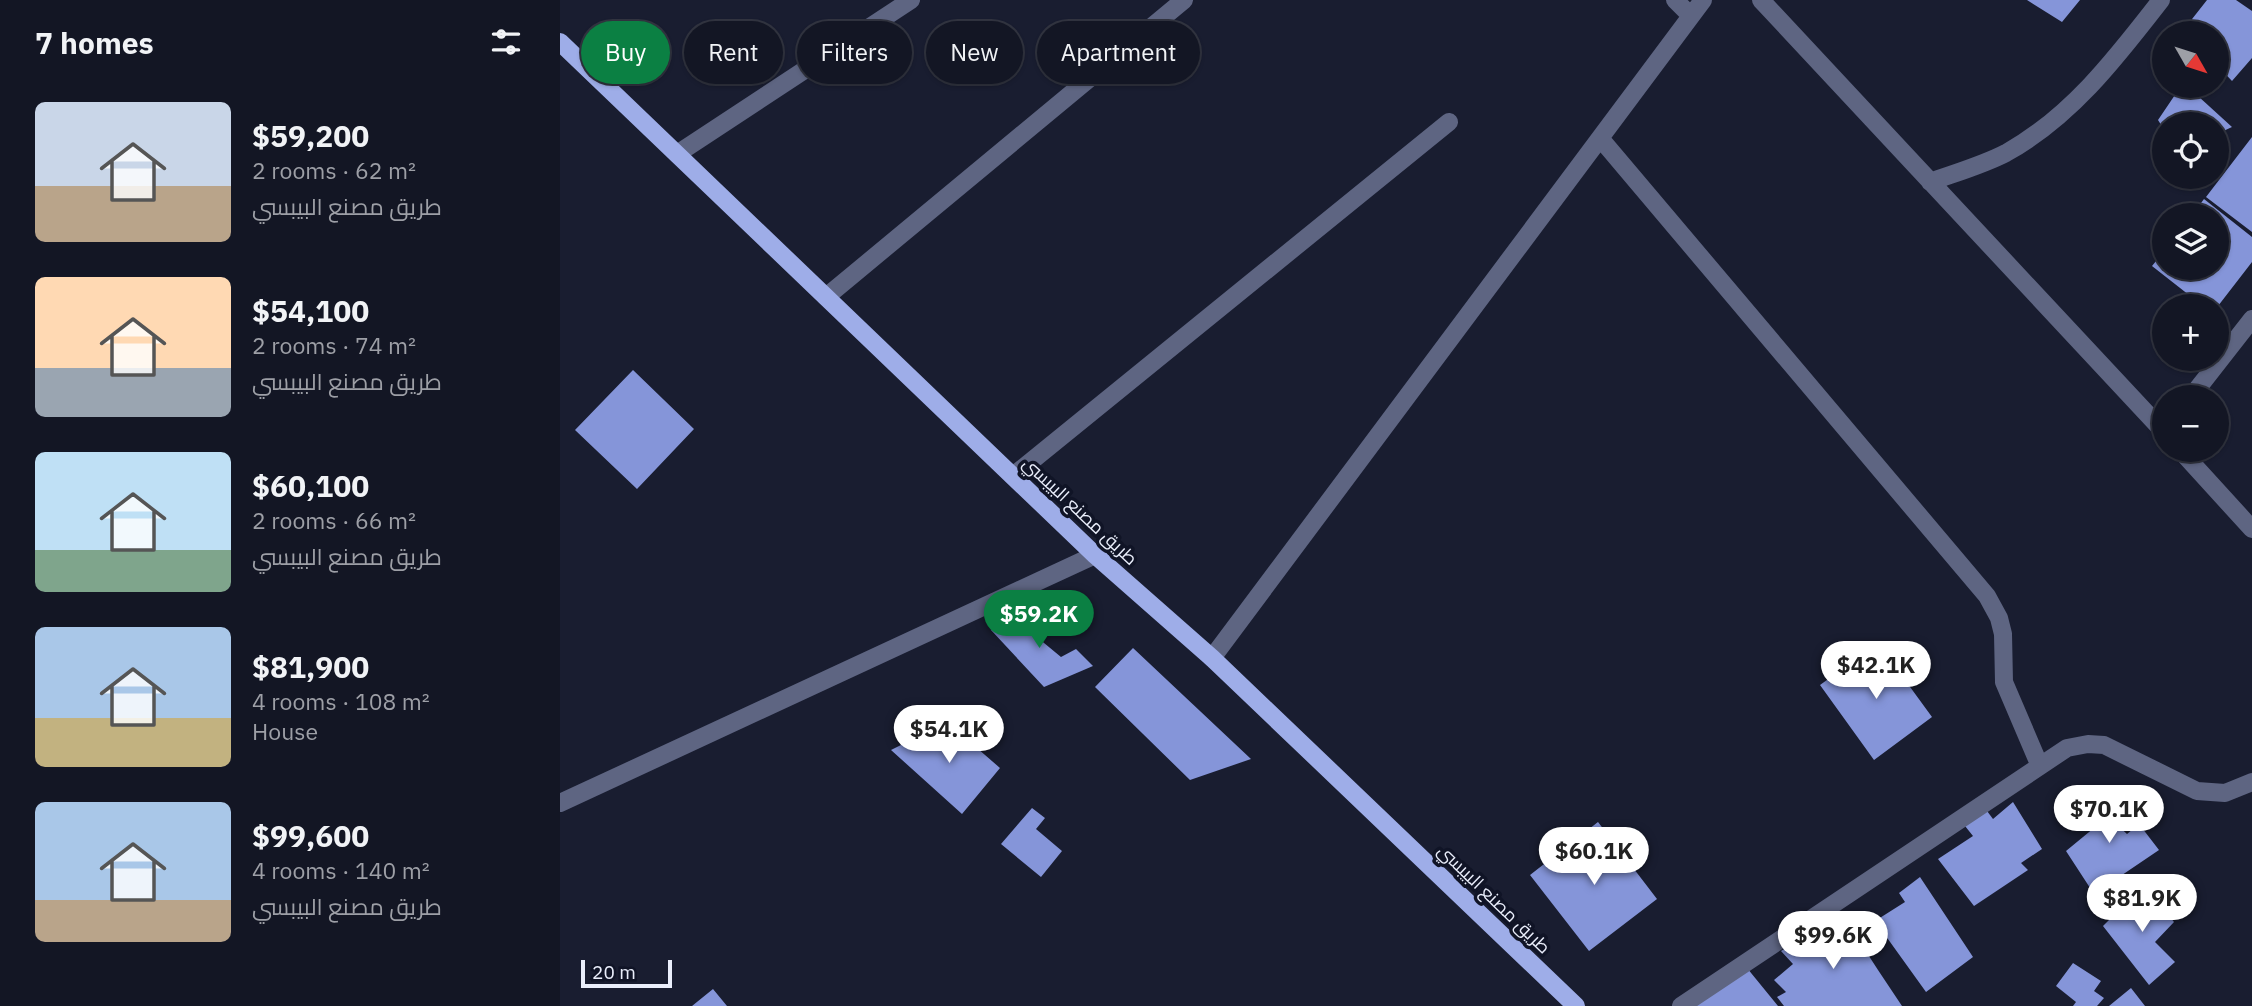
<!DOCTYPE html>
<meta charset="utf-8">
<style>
body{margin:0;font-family:"IBM Plex Sans",Cairo,sans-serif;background:#202331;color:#f1f3f6;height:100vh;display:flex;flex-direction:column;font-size:26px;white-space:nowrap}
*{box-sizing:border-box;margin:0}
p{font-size:23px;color:#9d9fa6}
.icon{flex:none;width:38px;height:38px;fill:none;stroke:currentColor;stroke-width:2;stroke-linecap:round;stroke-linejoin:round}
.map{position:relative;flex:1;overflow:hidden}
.panel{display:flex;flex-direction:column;background:#131624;width:560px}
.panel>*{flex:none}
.top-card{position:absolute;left:21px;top:21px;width:665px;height:63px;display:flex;gap:14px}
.needle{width:46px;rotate:129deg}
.buttons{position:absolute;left:1592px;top:21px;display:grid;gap:14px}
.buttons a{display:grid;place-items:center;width:77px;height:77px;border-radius:50%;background:#131624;box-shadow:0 2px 5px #0004,0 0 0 2px #323541;font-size:35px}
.scale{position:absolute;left:21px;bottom:18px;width:91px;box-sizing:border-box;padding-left:7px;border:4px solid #eaeefb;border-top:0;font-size:19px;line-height:24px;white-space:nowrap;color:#eaeefb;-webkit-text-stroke:5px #101426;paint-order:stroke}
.price{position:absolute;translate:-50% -60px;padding:0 16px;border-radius:24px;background:#fff;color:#222;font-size:23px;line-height:46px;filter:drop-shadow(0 2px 4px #0008)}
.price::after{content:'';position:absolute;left:50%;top:42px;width:21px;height:16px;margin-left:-10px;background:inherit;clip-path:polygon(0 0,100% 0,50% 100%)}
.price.active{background:#0b8043;color:#fff}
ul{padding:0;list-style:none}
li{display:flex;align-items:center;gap:21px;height:175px;padding:0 35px}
li span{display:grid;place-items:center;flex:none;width:196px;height:140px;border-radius:10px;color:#555}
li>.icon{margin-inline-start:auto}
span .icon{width:84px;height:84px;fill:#fffc;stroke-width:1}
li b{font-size:30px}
h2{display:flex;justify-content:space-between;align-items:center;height:84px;padding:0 35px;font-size:30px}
.chip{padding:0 24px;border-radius:32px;background:#131624;box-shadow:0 2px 5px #0004,0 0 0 2px #323541;font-size:24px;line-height:63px}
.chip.active{background:#0b8043;color:#fff}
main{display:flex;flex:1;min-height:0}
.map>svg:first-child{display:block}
.building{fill:#8595d9}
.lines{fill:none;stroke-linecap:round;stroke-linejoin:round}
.minor{stroke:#5e6582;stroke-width:18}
.major{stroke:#9eade8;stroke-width:18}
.labels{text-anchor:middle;stroke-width:7;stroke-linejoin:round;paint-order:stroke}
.street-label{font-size:18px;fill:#eaeefb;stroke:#101426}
</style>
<main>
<section class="panel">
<h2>7 homes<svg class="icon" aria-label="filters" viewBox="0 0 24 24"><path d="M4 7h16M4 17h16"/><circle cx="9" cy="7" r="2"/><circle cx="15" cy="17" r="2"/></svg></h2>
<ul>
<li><span style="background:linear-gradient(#c9d6e8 60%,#b9a48a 0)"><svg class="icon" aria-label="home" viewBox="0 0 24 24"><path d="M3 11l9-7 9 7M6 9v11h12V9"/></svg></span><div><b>$59,200</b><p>2 rooms · 62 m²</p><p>طريق مصنع البيبسي</p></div></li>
<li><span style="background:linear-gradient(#ffd9b3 65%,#9aa5b1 0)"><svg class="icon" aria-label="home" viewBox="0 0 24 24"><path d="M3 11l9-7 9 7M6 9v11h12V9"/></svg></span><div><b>$54,100</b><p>2 rooms · 74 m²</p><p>طريق مصنع البيبسي</p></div></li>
<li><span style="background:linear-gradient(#bfe0f5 70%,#7fa58c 0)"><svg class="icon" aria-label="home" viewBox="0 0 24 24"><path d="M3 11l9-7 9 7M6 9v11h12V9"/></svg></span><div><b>$60,100</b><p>2 rooms · 66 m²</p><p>طريق مصنع البيبسي</p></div></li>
<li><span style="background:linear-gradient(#a9c7e8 65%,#c2b280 0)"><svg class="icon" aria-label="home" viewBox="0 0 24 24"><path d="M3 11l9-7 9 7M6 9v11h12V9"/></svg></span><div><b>$81,900</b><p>4 rooms · 108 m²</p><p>House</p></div></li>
<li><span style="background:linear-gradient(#a9c7e8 70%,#b9a48a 0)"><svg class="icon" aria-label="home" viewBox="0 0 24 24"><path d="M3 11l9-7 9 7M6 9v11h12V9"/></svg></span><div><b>$99,600</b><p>4 rooms · 140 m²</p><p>طريق مصنع البيبسي</p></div></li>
</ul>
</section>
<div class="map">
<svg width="1692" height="1006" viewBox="0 0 1692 1006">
<rect width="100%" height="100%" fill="#191d30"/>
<path class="building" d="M1467,0h53l-18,22z
M1647,0h29l16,11v47l-20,23 -15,-16v-32h-28l-4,-5z
M1621,86h6l45,41 -15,7v-10h-52v7l-7,-11z
M1692,137v95l-46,-35z
M1644,199l48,38v25l-34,44h-15l-51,-40 13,-16v18h52v-53h-25z
M73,370l61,59 -57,60 -62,-59z
M477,612l17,14 -16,12 23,19 15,-8 17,17 -49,21 -53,-57z
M1318,643l54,74 -58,43 -54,-75z
M573,648l118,111 -61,21 -95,-93z
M387,722l53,46 -38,46 -71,-64z
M1542,785l22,30 -10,7 13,12 12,-10 20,26 -65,44 -28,-43 34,-28 -18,-21z
M1453,802l29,47 -21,14 7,7 -54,36 -36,-47 35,-23 -8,-10 22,-15 6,8z
M472,808l13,10 -9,11 26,22 -21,26 -40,-33z
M1038,822l59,77 -68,52 -59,-76z
M1360,877l53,80 -47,35 -51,-71 30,-19 -6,-9z
M1584,885l30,37 -19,20 20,20 -26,23 -46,-59z
M1281,913l37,57 24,36h-118l-7,-9 9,-5 -12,-12 19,-16 -12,-13z
M1513,963l28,18 -7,10 10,7 -7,8h-24l3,-4 -20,-16z
M1187,968l31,38h-85z
M1571,988l14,18h-36z
M153,989l14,17h-35z"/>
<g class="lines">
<path class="minor" d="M1115,0l16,16
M1201,0l404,433
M1040,138l387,458 12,22 4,16 1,48 35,82
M117,154l234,-154
M1370,182c25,-9 53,-17 76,-29 65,-36 110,-95 155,-153
M266,297l358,-297
M1631,397l61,-78
M1620,450l72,79
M453,476l436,-354
M652,658l491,-658
M0,803l535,-248
M1121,1006l386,-258 21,-4 16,1 93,46 28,2 27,-11"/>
<path class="major" d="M0,42l535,513 117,103 364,348"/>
</g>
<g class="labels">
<g class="street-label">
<text transform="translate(520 511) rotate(43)" y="6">طريق مصنع البيبسي</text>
<text transform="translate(934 899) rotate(44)" y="6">طريق مصنع البيبسي</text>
</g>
</g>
</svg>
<div class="buttons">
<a><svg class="needle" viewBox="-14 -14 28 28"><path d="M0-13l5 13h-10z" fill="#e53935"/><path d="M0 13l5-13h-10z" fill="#9d9fa6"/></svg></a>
<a><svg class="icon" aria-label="locate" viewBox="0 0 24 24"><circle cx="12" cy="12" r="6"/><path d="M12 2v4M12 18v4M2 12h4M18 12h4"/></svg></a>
<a><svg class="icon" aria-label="layers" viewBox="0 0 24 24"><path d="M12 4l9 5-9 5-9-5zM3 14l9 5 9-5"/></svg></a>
<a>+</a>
<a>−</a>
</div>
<div class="scale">20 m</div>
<b class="price active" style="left:479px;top:650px">$59.2K</b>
<b class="price" style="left:1316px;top:701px">$42.1K</b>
<b class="price" style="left:389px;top:765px">$54.1K</b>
<b class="price" style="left:1549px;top:845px">$70.1K</b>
<b class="price" style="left:1034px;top:887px">$60.1K</b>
<b class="price" style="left:1582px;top:934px">$81.9K</b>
<b class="price" style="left:1273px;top:971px">$99.6K</b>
<div class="top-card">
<a class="chip active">Buy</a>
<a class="chip">Rent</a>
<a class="chip">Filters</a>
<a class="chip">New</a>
<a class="chip">Apartment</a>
</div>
</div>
</main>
